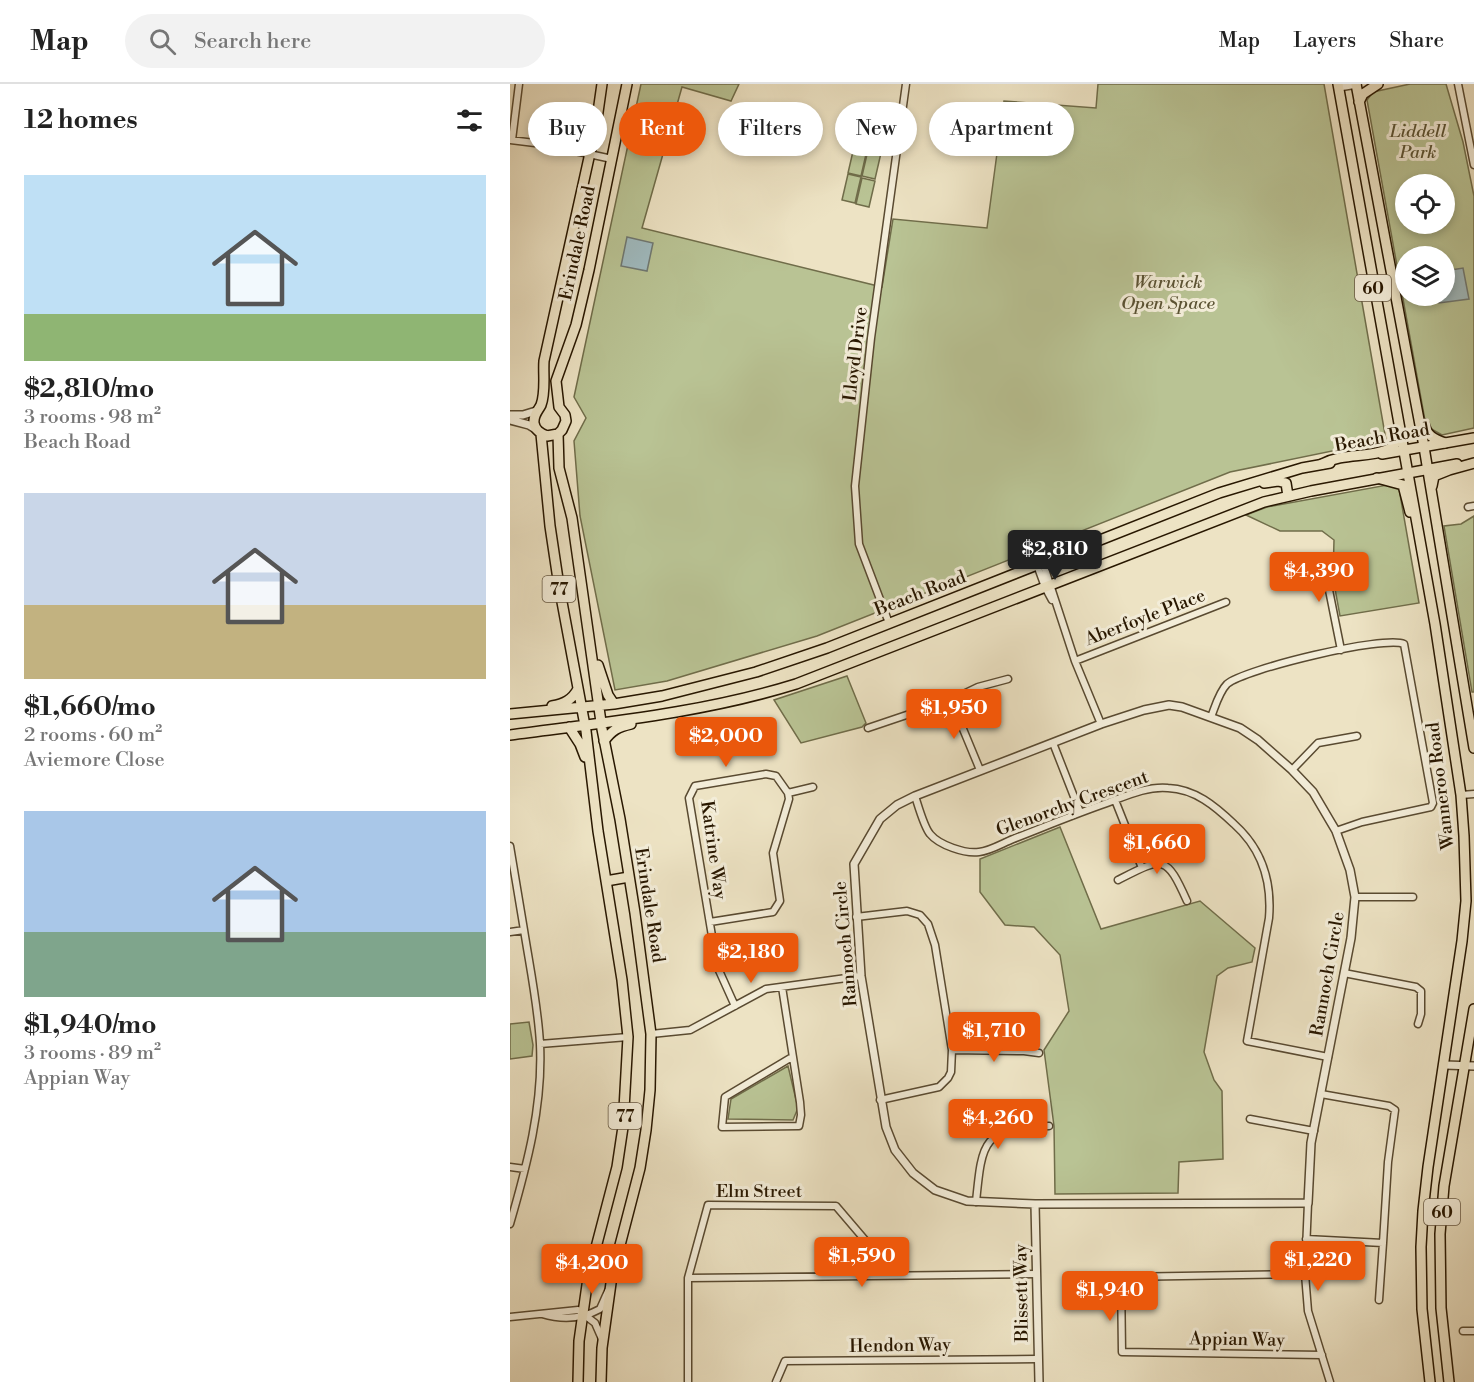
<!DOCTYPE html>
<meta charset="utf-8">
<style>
body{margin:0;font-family:"Libre Bodoni",serif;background:#f2f2f2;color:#222;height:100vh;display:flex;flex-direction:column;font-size:22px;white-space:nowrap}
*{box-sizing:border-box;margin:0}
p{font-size:20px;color:#767676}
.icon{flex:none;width:33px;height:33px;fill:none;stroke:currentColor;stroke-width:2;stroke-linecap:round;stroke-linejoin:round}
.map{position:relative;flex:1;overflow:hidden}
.details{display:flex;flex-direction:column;background:#fff;width:510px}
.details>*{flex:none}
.guide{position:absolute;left:18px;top:18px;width:570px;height:54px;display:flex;gap:12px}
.controls{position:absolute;left:885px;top:90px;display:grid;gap:12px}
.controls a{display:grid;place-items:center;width:60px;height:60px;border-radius:50%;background:#fff;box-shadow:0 3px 9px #0003;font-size:30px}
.price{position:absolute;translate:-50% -51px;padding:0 14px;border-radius:6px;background:#ea580c;color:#fff;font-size:20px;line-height:39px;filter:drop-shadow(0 2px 3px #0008)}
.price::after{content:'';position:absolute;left:50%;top:36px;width:18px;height:14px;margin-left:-9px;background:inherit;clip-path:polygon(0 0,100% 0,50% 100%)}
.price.current{background:#222;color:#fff}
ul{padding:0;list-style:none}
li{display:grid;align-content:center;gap:12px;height:318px;padding:0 24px}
li span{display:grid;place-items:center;height:186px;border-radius:0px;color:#555}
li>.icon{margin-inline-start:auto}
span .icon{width:108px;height:108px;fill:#fffc;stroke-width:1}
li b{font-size:26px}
h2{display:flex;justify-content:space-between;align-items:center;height:72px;padding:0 24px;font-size:26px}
.pill{padding:0 21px;border-radius:27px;background:#fff;box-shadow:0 3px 9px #0003;font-size:21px;line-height:54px}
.pill.current{background:#ea580c;color:#fff}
header{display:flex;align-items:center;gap:36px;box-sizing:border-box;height:84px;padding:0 30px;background:#fff;border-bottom:2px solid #e0e0e0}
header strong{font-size:28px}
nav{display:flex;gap:33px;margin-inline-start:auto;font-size:21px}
.search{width:420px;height:54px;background:#f2f2f2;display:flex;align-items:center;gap:15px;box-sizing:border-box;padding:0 21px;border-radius:33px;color:#767676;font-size:22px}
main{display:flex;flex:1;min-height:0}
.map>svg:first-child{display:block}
.green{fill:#b9c394;stroke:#706d4a;stroke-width:1.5;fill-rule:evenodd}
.water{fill:#a0bbc0;stroke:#707973;stroke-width:1.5}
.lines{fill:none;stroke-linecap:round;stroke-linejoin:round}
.minor-casing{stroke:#594a31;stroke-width:9}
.tertiary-casing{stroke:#594a31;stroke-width:10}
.primary-casing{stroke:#281700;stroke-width:12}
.trunk-casing{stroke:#281700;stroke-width:12}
.minor{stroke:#f3edd9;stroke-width:6}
.tertiary{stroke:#f3edd9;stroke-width:7}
.primary{stroke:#ede3c4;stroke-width:9}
.trunk{stroke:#ede3c4;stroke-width:9}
.labels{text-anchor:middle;stroke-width:6;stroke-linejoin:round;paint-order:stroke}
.shield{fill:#f3edd9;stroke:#655741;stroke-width:1.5}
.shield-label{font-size:16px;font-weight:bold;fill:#281700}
.park-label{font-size:18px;font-style:italic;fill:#5b5334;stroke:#f3edd9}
.street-label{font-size:18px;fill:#281700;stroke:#f3edd9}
</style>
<header>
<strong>Map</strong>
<div class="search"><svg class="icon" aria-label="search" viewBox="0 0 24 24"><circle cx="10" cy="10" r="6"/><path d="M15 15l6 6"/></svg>Search here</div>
<nav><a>Map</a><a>Layers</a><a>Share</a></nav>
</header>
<main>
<section class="details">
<h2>12 homes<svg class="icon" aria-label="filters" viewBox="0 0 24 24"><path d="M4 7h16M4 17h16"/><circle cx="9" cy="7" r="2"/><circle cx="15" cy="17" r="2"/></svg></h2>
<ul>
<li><span style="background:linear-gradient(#bfe0f5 75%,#8fb573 0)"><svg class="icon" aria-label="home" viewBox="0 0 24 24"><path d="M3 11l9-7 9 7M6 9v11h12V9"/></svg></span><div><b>$2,810/mo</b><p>3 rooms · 98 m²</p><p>Beach Road</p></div></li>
<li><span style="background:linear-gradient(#c9d6e8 60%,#c2b280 0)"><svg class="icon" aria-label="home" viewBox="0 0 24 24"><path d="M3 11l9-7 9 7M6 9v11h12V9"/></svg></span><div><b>$1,660/mo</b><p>2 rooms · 60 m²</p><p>Aviemore Close</p></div></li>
<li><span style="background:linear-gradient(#a9c7e8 65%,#7fa58c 0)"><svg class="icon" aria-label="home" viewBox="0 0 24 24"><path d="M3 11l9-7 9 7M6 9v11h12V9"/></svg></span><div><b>$1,940/mo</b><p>3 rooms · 89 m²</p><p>Appian Way</p></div></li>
</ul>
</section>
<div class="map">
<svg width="964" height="1298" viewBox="0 0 964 1298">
<rect width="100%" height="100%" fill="#ede3c4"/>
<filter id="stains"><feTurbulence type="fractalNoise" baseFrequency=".00333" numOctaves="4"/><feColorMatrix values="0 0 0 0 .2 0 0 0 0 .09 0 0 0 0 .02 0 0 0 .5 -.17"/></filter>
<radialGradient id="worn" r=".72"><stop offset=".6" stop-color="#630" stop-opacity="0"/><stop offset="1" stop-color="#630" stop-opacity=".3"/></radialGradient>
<path class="green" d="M131,0h98l-8,17 -49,-14 -40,141 240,59 11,-68 94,9 17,-127 92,7 2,-24h226l62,356 -156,32 -413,164 -150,45 -52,9 -35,-174 -6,-75 12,-23 -12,-21z
M900,0h36l17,58 11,54v232l-32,7 -16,-9 -59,-326 6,-8zM896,100h38v40h-38zM896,172h38v40h-38z
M344,63l13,3 -6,26 -13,-3z
M358,66l13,3 -6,26 -13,-3z
M338,90l13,3 -6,26 -13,-3z
M352,94l13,3 -6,26 -13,-3z
M888,399l21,120 -79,13 -7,-38 1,-38 -12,-9h-42l-34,-16 21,-8z
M964,432v176h-2l-28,-166 17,-2z
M337,592l19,47 -4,4 -61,16 -27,-43z
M550,743l41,102 99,-28 55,47 -3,14 -24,6 -11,8 -13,76 10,28 8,11 1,68 -44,3 -1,31 -123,1 -1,-68 -10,-76 25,-39 -9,-56 -26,-28 -29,-2 -25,-33v-33z
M19,938l4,23 -1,11 -22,3v-35z
M278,982l10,42 -5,12 -65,-1 3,-20z"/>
<path class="water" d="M359,36l15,1 -2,21 -14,-1z
M117,153l26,6 -6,28 -26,-5z
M953,184l6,31 -30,4 -1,-7h6l1,-25z"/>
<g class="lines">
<defs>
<path id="minor" d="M948,0l16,81
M0,56l33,4 69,15
M2,56l7,-56
M958,423l6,-1
M533,479l32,98 26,63
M527,481l8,22 7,13
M769,500l37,-9 11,5 14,70
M379,539l-30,-79 -4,-58 16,-148 35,-254
M565,577l151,-59
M441,616l29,70
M701,633c4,-10 8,-25 16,-33 17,-15 158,-49 177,-40l29,159 -2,4 -69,15 -26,9
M358,644l83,-28 27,-13 30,-8
M543,659l27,69
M782,686l26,-27 39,-7
M278,709l25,-6
M951,711l13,-1
M405,712c3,9 9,31 15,38 9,11 35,20 49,18 11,-1 24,-9 34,-13 31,-12 62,-25 94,-36 19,-7 40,-17 61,-15 27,1 47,18 66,36 28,25 38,57 35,94l-22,123 81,16
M605,716l27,68
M0,762l14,84
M608,796c45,-23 48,-26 69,21
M845,813h58
M346,833l51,-6 13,4 8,9 7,21 17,105 -1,22 -3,6 -9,9 -59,13
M200,838l63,-10 7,-11 -7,-48 16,-54 -1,-6 -12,-17 -10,-2 -71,12 -6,12 28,168 18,40
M0,848l14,-2c6,38 14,76 16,114 3,62 -13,121 -30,180
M834,889l72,14 5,4v23l-3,10
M272,903l18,115 1,13 -2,11 -77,1 3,-30 67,-40
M141,950l39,-4 76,-41 95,-13
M30,960l88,-7
M442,966l72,1 15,2
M740,1035l64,12
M0,1083l15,2
M466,1118c6,-62 7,-74 73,-76
M798,1119l-3,71 3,37 22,71
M796,1155l77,4 5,-81 7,-52 -6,-4 -68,-12
M795,1190l-184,3 1,75 200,3
M178,1194l348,-4
M869,1216l4,-57
M32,1230c20,6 40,5 58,-5l8,-18
M0,1233l68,-7 17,13 7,16
M953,1247h11
M178,1298v-104l20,-73 128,1 29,34 1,36
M266,1298l9,-21 252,-2"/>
<path id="tertiary" d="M829,3l18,-3
M0,331h13l13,-4
M0,336l19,5 8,5
M659,621l13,2 58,21 18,12 34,30 21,22 23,39 14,39 5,27 -4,41 -40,205 -3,60 -273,1 -68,-3 -32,-11 -22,-17 -18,-23 -9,-23 -25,-151 -7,-112 26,-45 17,-14 18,-9 186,-72 43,-14z
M935,981l29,1
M525,1120l4,178"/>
<path id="primary" d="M92,0l-6,42 -52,235c-1,13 2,31 -3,44 -3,6 -8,10 -7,18 1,7 6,10 13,13l11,-2 4,-4 4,-9 -1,-6 -6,-8 -3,-26 20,-56 13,-55 38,-186
M31,350l9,92 9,60 27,145 12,100 24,149 6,57 -5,90 -6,40 -29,111 -9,63 -1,41
M48,350l1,34 13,50 30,211 18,90 15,94 16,121 -1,56 -4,40 -6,38 -28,108 -10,72 -1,34
M872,370l92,-16
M754,399l14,-2 8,2 2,13
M88,581l10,30 6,9
M42,622c12,-2 20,-6 26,-17
M0,630l104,-10 48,-8 94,-24 71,-24 392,-155 83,-25 28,-5
M59,643l11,17 5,13
M0,651c97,-13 193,-22 286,-51l468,-182 47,-11 146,-27
M94,657c8,-11 14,-14 27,-17
M96,797l23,-4"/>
<path id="trunk" d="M828,0l97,540 26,171 3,41 2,65 -4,40 -34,226 -5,44 -2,36 1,62 8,73
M846,0l67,357 51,307
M849,18l4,-8 15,-10
M914,340c3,12 10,15 21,19
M812,380c21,-11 45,-6 65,-14 8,-3 11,-11 13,-18
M867,394l26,7 7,27
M922,402l2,-10 15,-6 25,-7
M939,1298l-8,-74 -1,-74 4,-48 30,-177"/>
</defs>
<use href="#minor" class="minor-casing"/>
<use href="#tertiary" class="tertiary-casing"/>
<use href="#primary" class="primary-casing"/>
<use href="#trunk" class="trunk-casing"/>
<use href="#minor" class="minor"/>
<use href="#tertiary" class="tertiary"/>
<use href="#primary" class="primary"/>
<use href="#trunk" class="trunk"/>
</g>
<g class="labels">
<g class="shield">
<rect x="845" y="191" width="36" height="26" rx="4.5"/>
<rect x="32.5" y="492" width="33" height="26" rx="4.5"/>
<rect x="98.5" y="1019" width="33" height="26" rx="4.5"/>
<rect x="914" y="1115" width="36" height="26" rx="4.5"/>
</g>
<g class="shield-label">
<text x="863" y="210">60</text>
<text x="49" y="511">77</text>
<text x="115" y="1038">77</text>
<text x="932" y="1134">60</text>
</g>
<g class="park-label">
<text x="908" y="53">Liddell<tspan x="908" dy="21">Park</tspan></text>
<text x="658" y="204">Warwick<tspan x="658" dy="21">Open Space</tspan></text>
</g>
<g class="street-label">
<text transform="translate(67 159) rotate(-78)" y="6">Erindale Road</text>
<text transform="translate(345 270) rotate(-83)" y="6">Lloyd Drive</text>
<text transform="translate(872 353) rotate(-10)" y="6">Beach Road</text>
<text transform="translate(410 509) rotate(-21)" y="6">Beach Road</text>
<text transform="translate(635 533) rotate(-21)" y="6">Aberfoyle Place</text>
<text transform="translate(930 702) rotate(-97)" y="6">Wanneroo Road</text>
<text transform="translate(562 719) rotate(-20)" y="6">Glenorchy Crescent</text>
<text transform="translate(204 766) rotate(82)" y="6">Katrine Way</text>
<text transform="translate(140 821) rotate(81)" y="6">Erindale Road</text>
<text transform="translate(335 860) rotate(-95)" y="6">Rannoch Circle</text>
<text transform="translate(817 890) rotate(-80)" y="6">Rannoch Circle</text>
<text x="249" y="1113">Elm Street</text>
<text transform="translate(511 1209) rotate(-91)" y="6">Blissett Way</text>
<text transform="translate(727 1255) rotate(1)" y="6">Appian Way</text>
<text transform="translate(390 1261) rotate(-1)" y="6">Hendon Way</text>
</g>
</g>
<rect width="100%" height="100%" filter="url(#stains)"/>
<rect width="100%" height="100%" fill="url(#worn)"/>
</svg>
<div class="controls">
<a><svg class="icon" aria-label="locate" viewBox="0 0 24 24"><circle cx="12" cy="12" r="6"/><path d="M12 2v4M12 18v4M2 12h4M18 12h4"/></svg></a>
<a><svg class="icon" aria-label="layers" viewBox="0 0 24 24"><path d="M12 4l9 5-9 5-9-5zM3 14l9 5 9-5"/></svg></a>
</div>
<b class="price current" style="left:545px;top:497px">$2,810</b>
<b class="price" style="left:809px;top:519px">$4,390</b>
<b class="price" style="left:444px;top:656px">$1,950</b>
<b class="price" style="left:216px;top:684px">$2,000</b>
<b class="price" style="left:647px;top:791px">$1,660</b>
<b class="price" style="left:241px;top:900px">$2,180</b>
<b class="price" style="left:484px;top:979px">$1,710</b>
<b class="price" style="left:488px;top:1066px">$4,260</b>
<b class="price" style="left:352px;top:1204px">$1,590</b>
<b class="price" style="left:808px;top:1208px">$1,220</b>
<b class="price" style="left:82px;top:1211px">$4,200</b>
<b class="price" style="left:600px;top:1238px">$1,940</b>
<div class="guide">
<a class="pill">Buy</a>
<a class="pill current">Rent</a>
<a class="pill">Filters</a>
<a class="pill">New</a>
<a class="pill">Apartment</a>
</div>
</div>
</main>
